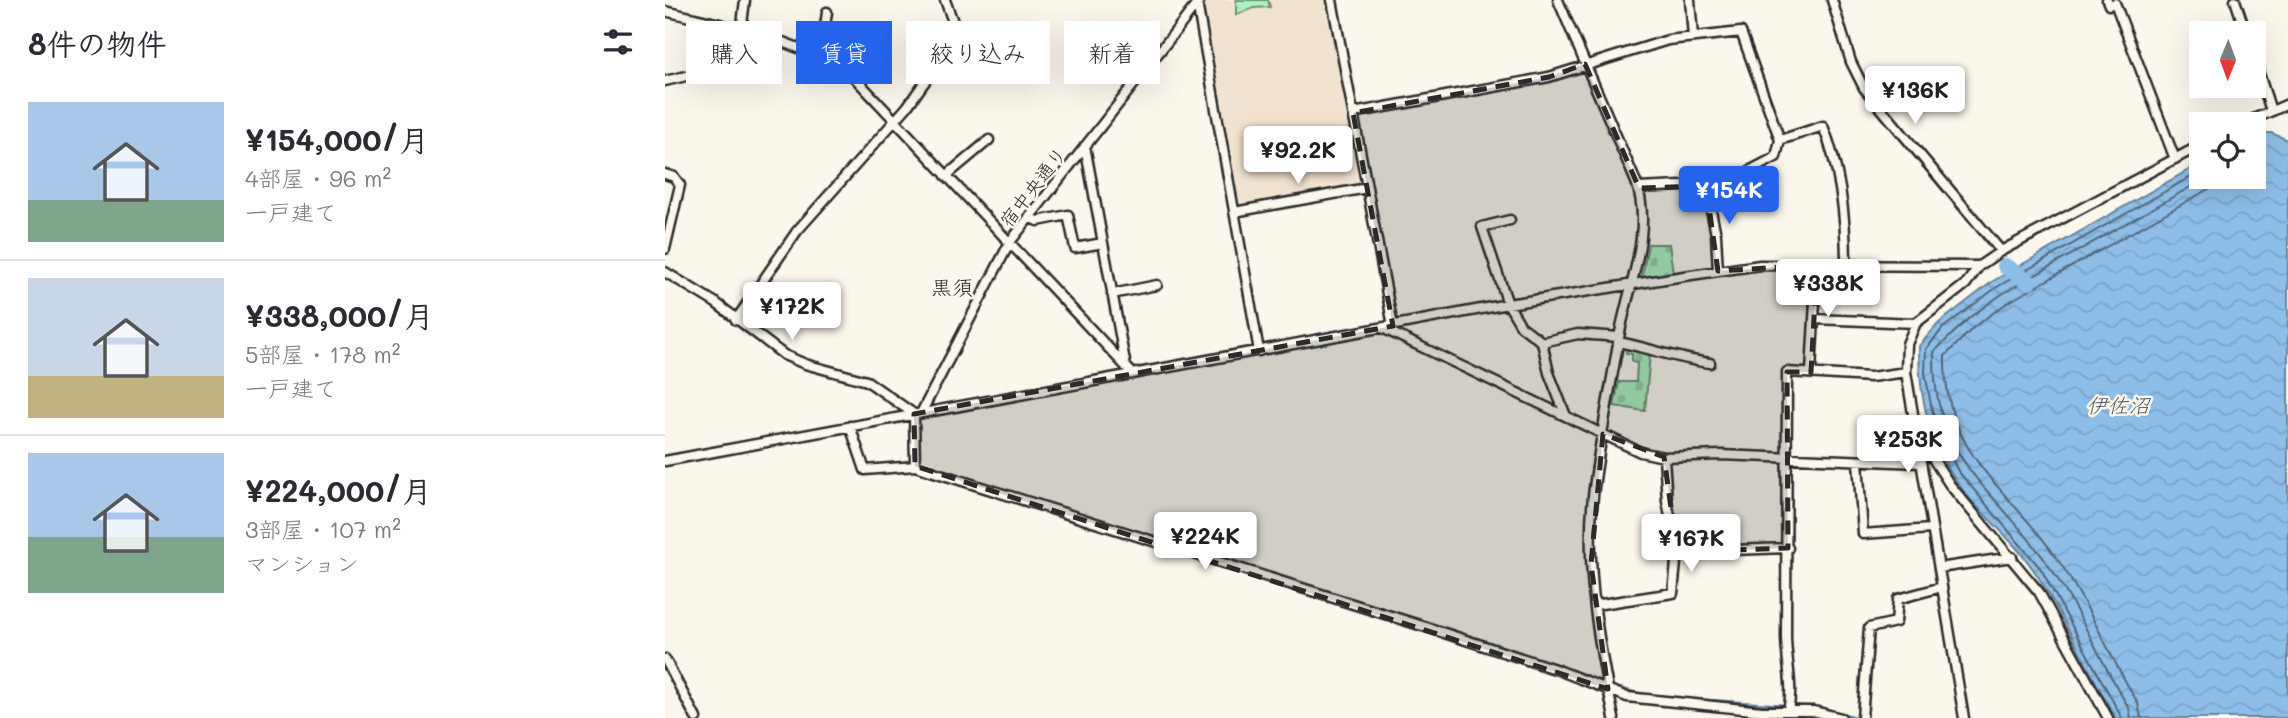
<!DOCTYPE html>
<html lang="ja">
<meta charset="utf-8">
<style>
body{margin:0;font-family:Mali,"Klee One",sans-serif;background:#f2f2f3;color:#2b2b33;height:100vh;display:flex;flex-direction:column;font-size:26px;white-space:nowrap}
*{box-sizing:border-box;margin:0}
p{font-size:23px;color:#7c7c81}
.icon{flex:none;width:38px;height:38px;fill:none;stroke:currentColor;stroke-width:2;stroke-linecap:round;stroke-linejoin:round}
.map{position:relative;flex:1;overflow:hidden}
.drawer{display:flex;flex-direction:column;background:#fff;width:665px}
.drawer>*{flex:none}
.banner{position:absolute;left:21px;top:21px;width:665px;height:63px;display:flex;gap:14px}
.needle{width:46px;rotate:181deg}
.buttons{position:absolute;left:1524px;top:21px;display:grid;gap:14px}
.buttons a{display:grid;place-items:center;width:77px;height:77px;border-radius:0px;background:#fff;box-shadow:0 7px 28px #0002;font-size:35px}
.price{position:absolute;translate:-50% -60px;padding:0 16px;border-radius:7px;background:#fff;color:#222;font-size:23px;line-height:46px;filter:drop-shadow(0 2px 4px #0008)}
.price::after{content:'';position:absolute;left:50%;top:42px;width:21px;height:16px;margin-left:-10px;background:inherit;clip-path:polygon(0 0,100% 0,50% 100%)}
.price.selected{background:#2563eb;color:#fff}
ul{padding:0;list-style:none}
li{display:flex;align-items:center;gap:21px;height:175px;padding:0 28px}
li+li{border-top:2px solid #e1e1e2}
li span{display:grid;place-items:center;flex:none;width:196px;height:140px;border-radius:0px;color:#555}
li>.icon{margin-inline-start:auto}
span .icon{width:84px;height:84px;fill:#fffc;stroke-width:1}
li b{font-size:30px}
h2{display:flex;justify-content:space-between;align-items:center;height:84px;padding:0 28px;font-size:30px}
.tag{padding:0 24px;border-radius:0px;background:#fff;box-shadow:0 7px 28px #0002;font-size:24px;line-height:63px}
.tag.selected{background:#2563eb;color:#fff}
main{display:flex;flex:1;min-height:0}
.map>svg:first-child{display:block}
.built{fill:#f2e3d0}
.grass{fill:#adf1bc;stroke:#6c8e74;stroke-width:2}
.cemetery{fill:url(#cemetery-stones);stroke:#6c8e74;stroke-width:2}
.water{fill:url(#water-waves);stroke:#66839c;stroke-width:2}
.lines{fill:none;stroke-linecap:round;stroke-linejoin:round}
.shore{stroke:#526677;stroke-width:2}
.stream{stroke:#66839c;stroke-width:2.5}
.river{stroke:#8dbee8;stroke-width:16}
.minor-casing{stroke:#2b2b2b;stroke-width:13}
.minor{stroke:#fbf7ec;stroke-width:8}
.marked{fill:#2b2b2b;fill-opacity:0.2;stroke:#2b2b2b;stroke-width:5;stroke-dasharray:14 9;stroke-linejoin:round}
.labels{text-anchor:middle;stroke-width:5;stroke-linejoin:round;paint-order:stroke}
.street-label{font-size:19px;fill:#2b2b2b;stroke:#fbf7ec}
.neighbourhood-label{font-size:21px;fill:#2b2b2b;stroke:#fbf7ec}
.water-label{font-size:21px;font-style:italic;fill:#485764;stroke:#fbf7ec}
</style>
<main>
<section class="drawer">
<h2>8件の物件<svg class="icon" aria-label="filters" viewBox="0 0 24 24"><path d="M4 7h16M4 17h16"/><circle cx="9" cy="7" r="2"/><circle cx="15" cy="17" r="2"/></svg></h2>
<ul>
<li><span style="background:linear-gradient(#a9c7e8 70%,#7fa58c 0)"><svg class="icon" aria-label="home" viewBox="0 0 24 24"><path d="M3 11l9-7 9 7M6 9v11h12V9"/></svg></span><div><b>¥154,000/月</b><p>4部屋 · 96 m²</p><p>一戸建て</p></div></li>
<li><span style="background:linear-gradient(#c9d6e8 70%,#c2b280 0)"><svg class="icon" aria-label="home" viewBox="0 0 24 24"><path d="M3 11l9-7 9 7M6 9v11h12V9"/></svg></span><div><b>¥338,000/月</b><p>5部屋 · 178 m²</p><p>一戸建て</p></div></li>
<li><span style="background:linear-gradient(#a9c7e8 60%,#7fa58c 0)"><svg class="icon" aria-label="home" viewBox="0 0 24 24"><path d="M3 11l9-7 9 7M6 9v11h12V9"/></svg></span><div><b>¥224,000/月</b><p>3部屋 · 107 m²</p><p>マンション</p></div></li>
</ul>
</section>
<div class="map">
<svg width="1623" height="718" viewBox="0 0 1623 718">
<defs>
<pattern id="cemetery-stones" width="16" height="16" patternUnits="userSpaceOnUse" patternTransform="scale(1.75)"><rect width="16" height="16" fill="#adf1bc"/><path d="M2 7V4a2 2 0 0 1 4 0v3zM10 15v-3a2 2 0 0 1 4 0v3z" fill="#95cfa2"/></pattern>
<pattern id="water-waves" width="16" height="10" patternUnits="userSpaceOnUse" patternTransform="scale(1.75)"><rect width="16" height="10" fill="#8dbee8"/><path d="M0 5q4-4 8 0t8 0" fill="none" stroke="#7aa3c7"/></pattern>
</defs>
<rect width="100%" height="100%" fill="#fbf7ec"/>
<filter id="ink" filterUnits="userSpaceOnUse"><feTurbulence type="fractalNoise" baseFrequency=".0143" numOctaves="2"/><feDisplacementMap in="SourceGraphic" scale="14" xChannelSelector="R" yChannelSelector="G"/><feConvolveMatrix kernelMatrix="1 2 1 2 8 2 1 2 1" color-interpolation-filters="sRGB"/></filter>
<g filter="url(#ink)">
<path class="built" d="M541,0h124l33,187 -124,22 -4,-2 -7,-41 4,-6 -31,-154z"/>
<path class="grass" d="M571,0h32l2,7 -17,1 -17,7z"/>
<path class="cemetery" d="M983,244h21l4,29 -31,4z
M962,345l23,7 -5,59 -31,-5 5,-24h17l1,-19 -5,-1v-8l-6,-1z"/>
<path class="water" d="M1589,133h17l17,7v578h-172c-29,-47 -50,-100 -81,-146 -18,-27 -42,-48 -64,-72 -38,-43 -53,-98 -52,-154l20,-23 54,-42 208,-118v14h53z"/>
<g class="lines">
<path class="shore" d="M1457,718l-81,-149 -83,-98 -17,-33 -9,-28 -7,-37 1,-24 17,-21 54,-41 204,-116
M1466,718l-2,-10c-29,-47 -50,-100 -82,-145 -54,-77 -115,-102 -113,-211l35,-34 33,-24 206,-117
M1476,718l-3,-15c-29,-47 -50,-101 -82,-146 -49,-71 -113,-102 -111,-201l30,-30 32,-23 207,-117 9,-9"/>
<path class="stream" d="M1162,0l19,62 16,31 132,159
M1566,0l10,33
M1589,74l9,28
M1475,79l15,40
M1333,257l7,9
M254,464l171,53
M943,685l41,11 136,9
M1127,705l28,2 39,11"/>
<path class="river" d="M1340,266l24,16"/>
<defs>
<path id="minor" d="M667,0l61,326
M893,0l78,182c18,50 -9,107 -17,156 -9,53 -20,105 -26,158 -8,74 6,150 21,222
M1025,0l3,37
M1167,0l19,62 13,26 137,163
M1442,0l2,5 6,-2 60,156
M1570,0l11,33
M532,3l62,348
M0,11c66,16 134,28 190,67l278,296
M156,56l6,-44
M1589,58l17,53
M0,81l67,-16 6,-8 7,-57
M688,113l196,-36 119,-37 73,-8 39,108 -4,17 -27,14 -3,12 -108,5
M1577,124l46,-20
M1115,140l43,-14c17,43 23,93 23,139
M420,146l41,221
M0,174l9,3 6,8 -15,64
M281,176l43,-36
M1041,186l10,49 2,36
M569,212l133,-24
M364,218l9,3 30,-6 7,33 28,-5
M845,220l-28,7 26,77 13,22 21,16 7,31 17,43
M0,272l51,31 68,52 21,9 62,17 47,33 1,52
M447,294l45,-9
M1149,319l102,4
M71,320l61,-89 110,-124 48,-68 1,-9 -11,-30
M717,328l258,124 24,5 57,-2 199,8
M877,342l36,-8 41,3
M953,342c32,6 60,17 92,21
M1146,372l6,-107
M256,413l89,-171 190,-242
M185,426l15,44 50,-4 514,162 129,42 69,27 135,14h51l28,7
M1254,437l31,48 89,107 69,126
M0,461l843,-157 176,-28 76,-11 219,1
M1193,462l5,72 68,-5
M1012,552l111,-4
M1274,568l73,-11
M930,605l78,-12 4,-41 -10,-51 -3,-44
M0,659l31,59
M1123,711c6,-25 -2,-50 -2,-75 0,-88 1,-176 1,-264l84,5 35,-5
M1197,718l7,-90 27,-6 2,-23 44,-12
M1299,718l-58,-346 1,-28 9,-21 50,-39 13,-18 22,-15 200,-106"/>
</defs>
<use href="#minor" class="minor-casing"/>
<use href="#minor" class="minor"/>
</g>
</g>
<path class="marked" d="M920,64l54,124 67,-2 12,85 99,-6 -6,107h-24l1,176 -111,4 -13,-95 -61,-23 -12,130 17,125 -693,-223 -1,-52 479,-88 -40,-213 196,-36z"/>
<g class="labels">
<g class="street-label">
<text transform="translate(368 187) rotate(-52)" y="7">宿中央通り</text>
</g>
<g class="neighbourhood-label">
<text x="287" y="295">黒須</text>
</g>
<g class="water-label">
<text x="1453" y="413">伊佐沼</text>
</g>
</g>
</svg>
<div class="buttons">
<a><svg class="needle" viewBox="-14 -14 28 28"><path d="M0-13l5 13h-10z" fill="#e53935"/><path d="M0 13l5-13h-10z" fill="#7c7c81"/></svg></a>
<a><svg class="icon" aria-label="locate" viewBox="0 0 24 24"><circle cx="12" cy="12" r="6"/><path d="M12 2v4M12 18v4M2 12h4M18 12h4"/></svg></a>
</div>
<b class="price" style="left:1250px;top:126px">¥136K</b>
<b class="price" style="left:633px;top:186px">¥92.2K</b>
<b class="price selected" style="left:1064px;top:226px">¥154K</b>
<b class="price" style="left:1163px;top:319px">¥338K</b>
<b class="price" style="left:127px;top:342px">¥172K</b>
<b class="price" style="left:1243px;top:475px">¥253K</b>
<b class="price" style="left:540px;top:572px">¥224K</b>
<b class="price" style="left:1026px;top:574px">¥167K</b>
<div class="banner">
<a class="tag">購入</a>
<a class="tag selected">賃貸</a>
<a class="tag">絞り込み</a>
<a class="tag">新着</a>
</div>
</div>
</main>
